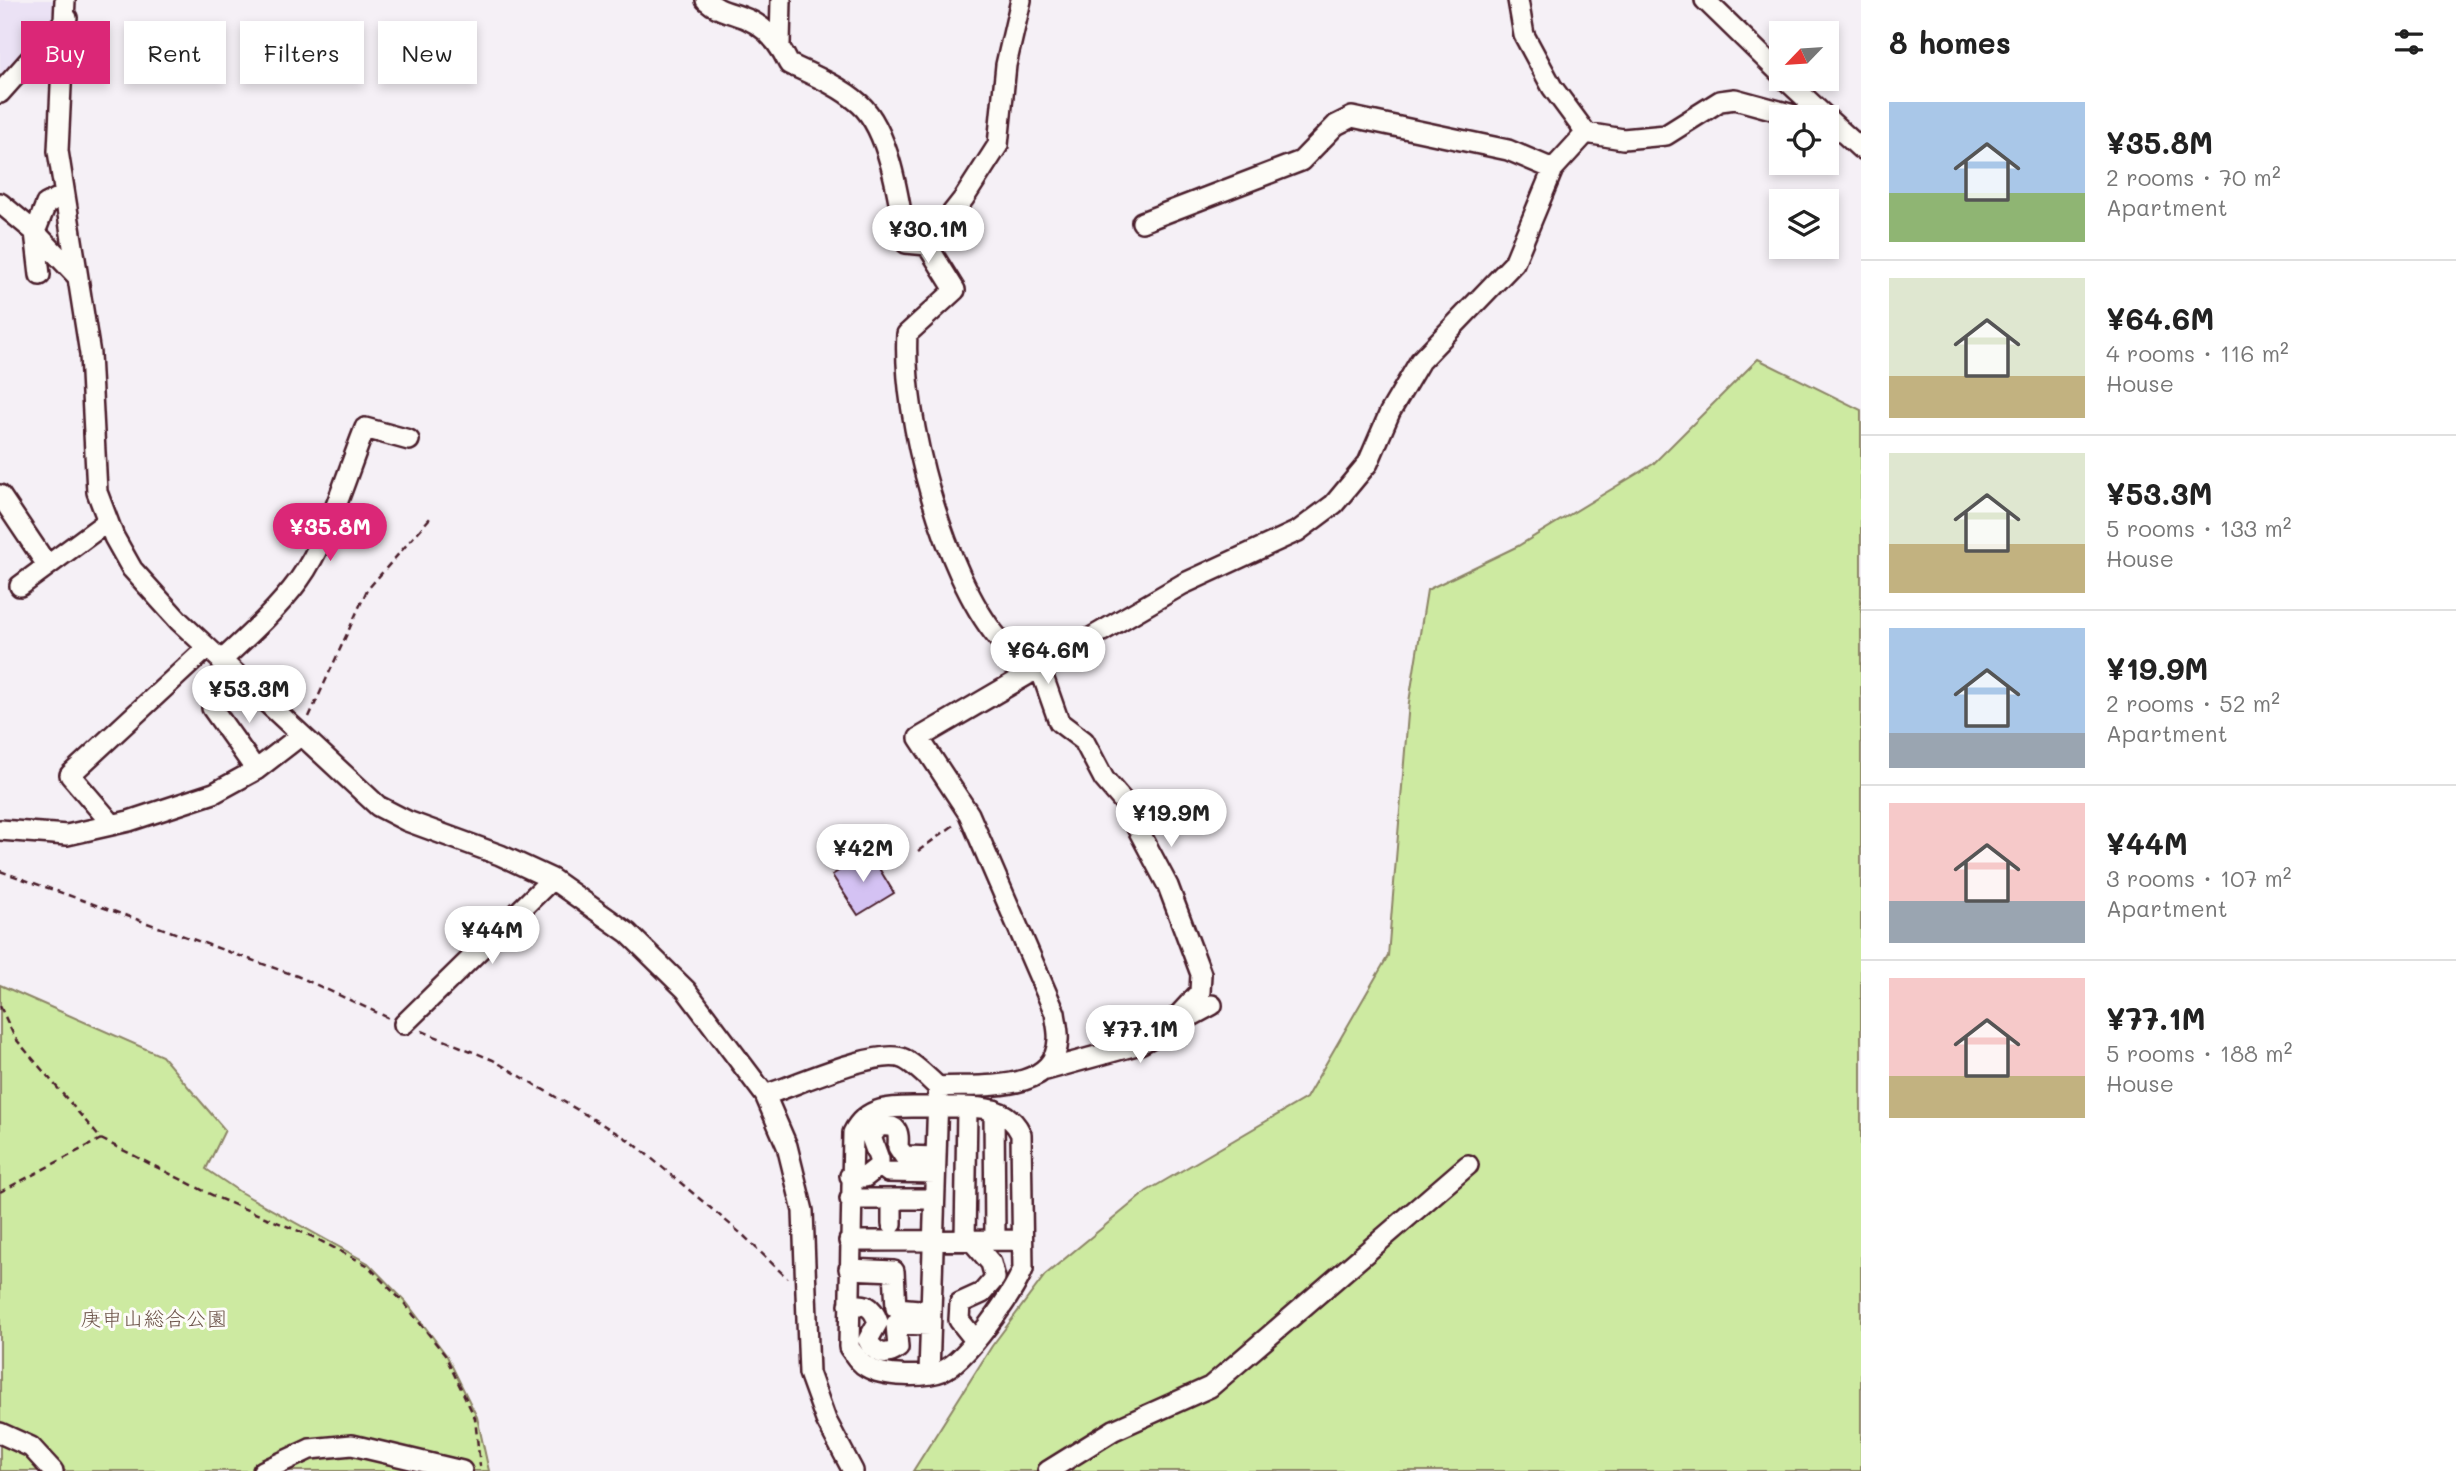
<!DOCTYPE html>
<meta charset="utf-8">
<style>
body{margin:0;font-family:Mali,"Klee One",sans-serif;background:#f2f2f2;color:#222;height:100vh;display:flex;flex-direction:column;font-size:26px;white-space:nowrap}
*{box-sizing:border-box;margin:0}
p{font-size:23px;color:#767676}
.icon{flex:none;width:38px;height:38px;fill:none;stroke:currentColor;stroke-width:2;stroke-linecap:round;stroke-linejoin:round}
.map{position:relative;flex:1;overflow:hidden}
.side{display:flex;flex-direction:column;background:#fff;width:595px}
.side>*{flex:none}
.banner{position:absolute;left:21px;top:21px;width:665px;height:63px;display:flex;gap:14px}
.needle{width:46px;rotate:245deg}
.fabs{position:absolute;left:1769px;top:21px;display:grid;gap:14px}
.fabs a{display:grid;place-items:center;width:70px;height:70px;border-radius:0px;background:#fff;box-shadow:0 4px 10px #0003;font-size:35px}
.price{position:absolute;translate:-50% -60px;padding:0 16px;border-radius:24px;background:#fff;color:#222;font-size:23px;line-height:46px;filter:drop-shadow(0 2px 4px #0008)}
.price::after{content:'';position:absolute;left:50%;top:42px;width:21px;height:16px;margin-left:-10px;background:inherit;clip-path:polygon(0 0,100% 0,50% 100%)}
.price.active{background:#db2777;color:#fff}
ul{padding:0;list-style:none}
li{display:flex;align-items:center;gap:21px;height:175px;padding:0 28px}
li+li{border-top:2px solid #e0e0e0}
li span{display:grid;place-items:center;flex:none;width:196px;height:140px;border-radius:0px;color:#555}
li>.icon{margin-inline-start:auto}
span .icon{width:84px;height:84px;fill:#fffc;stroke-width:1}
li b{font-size:30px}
h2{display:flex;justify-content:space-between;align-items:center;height:84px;padding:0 28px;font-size:30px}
.chip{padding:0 24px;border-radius:0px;background:#fff;box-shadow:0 4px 10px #0003;font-size:24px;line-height:63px}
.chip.active{background:#db2777;color:#fff}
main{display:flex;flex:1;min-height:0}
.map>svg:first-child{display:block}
.built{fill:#ebe2f5}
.green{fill:#cdeaa1;stroke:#8c8466;stroke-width:2}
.building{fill:#d4c2f3;stroke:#4a1f2b;stroke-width:2}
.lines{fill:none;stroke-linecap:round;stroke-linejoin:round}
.minor-casing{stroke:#4a1f2b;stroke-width:24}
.path{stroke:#4a1f2b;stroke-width:2.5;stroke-dasharray:7 5;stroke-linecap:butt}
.minor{stroke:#fdfcf7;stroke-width:19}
.labels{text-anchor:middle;stroke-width:6;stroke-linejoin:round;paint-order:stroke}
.park-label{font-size:21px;fill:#6b5248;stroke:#fdfcf7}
</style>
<main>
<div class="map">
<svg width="1861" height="1471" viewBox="0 0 1861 1471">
<rect width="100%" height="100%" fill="#f5f0f6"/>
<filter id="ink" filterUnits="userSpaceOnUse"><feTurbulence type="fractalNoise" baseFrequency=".0143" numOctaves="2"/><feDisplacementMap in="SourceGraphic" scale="14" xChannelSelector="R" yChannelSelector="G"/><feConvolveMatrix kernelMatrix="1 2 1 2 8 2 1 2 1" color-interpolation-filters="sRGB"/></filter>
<g filter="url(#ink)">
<path class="built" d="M0,0h59v23l-59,63z"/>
<path class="green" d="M1758,359l103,51v1061h-948l79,-125 53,-71 102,-84 159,-93 82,-142 21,-254 18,-112 91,-44 135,-82z
M0,985l162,71 63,74 -19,39 34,23 128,71 38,39 41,54 30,61 12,54h-489z"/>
<path class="building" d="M869,852l25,41 -36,22 -26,-40z"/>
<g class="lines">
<defs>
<path id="minor" d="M65,0l-7,151 32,203 7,138 17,45 18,32 47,52 199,185 29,15 93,34 52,24 76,54 58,57 79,105 22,51 16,65 6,162 17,47 27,51
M706,0c13,12 25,12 41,19 19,8 33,26 42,45 24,11 51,22 71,40 30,27 40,101 46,139l21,2 37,-47 34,-53 8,-80 15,-65
M1518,0l6,35 28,52 34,46
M1705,0l77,75
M780,44l1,-44
M1785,79l41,38
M0,93l67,-75
M1827,118l34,31
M1586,133l37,6 43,-4 54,-34 15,-2 66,18 11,-12
M0,203l35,29 41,43
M1142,222l159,-61 35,-36 16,-8 156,33 45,19
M927,245l28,45 -48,44c-5,83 37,240 91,304 10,13 22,24 33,35
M40,275l-5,-43 11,-28 18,-9
M0,495l47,70
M20,586l88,-65
M221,661c27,-25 56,-51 78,-81 29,-40 47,-105 66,-152l44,12
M1040,668l19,54 25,19 20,38 19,22 45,85 33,88 -1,18 -37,40
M242,681l-30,27 44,62
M111,823l-41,-48 137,-127
M0,830l67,5 62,-14 85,-28 42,-23 44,-34
M404,1024l148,-145
M1046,1070l94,-26 72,-39
M765,1095c29,-9 114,-48 139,-36 12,6 24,19 34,28 39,-3 117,8 120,-47 1,-8 -2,-19 -3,-27l-86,-199 -50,-76 264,-154 115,-53 36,-27 34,-41 22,-51 30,-51 94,-98 39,-94 33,-36
M937,1107c32,1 69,-6 84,27l2,135c-10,25 -57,92 -81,102 -17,7 -59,6 -75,-4 -8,-4 -13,-13 -18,-20l4,-214c16,-33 52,-25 84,-26z
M994,1110l1,130
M888,1172l47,1
M850,1176l15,1 14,-11v-7l-8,-22 8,-11c19,-2 20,5 19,21l6,9 32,1
M850,1199h84
M892,1199v25
M965,1240l2,-132
M971,1240l20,23 4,15 -13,15 -22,10 -1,17 16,20
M849,1241l173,-1
M849,1269l45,2 2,37 35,3
M849,1305c17,-1 23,0 29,17l-10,18c6,13 18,18 30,8l-2,-24 34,1
M929,1374l9,-279
M0,1433l31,14 22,24
M263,1471l47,-22 42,-4 110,26
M1048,1471l66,-41 96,-43 258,-222"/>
</defs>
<use href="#minor" class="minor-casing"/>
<path class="path" d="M309,717l58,-127 64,-73
M918,851l36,-26
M0,871l297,105 92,42
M0,1006l15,32 86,101 117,59 93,38 56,29 37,38 41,52 30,63 5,48
M422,1031l71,29 139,82 112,94 43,42
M0,1192l101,-53"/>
<use href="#minor" class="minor"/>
</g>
</g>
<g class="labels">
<g class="park-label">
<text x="154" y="1326">庚申山総合公園</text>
</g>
</g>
</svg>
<div class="fabs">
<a><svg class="needle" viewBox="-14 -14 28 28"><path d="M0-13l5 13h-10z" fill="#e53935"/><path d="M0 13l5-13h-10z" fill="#767676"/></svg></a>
<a><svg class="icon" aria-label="locate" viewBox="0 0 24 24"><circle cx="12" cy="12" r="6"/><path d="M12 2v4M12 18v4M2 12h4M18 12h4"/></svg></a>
<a><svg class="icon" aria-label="layers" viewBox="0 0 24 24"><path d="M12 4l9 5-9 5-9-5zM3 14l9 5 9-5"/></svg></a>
</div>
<b class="price" style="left:928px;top:265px">¥30.1M</b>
<b class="price active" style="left:330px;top:563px">¥35.8M</b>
<b class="price" style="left:1048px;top:686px">¥64.6M</b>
<b class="price" style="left:249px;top:725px">¥53.3M</b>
<b class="price" style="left:1171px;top:849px">¥19.9M</b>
<b class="price" style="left:863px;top:884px">¥42M</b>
<b class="price" style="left:492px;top:966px">¥44M</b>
<b class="price" style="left:1140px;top:1065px">¥77.1M</b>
<div class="banner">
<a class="chip active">Buy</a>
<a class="chip">Rent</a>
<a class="chip">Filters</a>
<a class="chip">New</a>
</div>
</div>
<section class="side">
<h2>8 homes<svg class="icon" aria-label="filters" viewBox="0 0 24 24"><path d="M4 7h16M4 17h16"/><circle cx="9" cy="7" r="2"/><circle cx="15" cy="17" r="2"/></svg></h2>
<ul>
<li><span style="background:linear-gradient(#a9c7e8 65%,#8fb573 0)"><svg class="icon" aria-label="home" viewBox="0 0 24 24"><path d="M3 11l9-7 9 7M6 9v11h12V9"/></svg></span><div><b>¥35.8M</b><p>2 rooms · 70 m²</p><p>Apartment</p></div></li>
<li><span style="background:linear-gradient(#dfe7d0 70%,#c2b280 0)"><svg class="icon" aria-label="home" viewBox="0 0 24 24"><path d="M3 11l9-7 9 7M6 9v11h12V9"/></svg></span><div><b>¥64.6M</b><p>4 rooms · 116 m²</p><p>House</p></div></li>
<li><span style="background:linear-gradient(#dfe7d0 65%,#c2b280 0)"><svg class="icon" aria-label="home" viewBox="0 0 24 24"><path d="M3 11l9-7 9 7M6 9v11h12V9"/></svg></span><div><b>¥53.3M</b><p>5 rooms · 133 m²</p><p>House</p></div></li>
<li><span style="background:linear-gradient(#a9c7e8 75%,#9aa5b1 0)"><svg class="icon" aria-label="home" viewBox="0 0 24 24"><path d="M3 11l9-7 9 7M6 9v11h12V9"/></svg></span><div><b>¥19.9M</b><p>2 rooms · 52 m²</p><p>Apartment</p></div></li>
<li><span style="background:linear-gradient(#f6c9c9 70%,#9aa5b1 0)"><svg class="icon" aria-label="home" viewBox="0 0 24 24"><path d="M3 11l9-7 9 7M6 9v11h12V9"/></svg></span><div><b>¥44M</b><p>3 rooms · 107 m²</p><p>Apartment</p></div></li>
<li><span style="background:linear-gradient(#f6c9c9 70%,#c2b280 0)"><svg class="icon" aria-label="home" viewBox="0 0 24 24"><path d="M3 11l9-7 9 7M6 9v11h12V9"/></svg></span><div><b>¥77.1M</b><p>5 rooms · 188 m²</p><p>House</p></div></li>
</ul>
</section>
</main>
